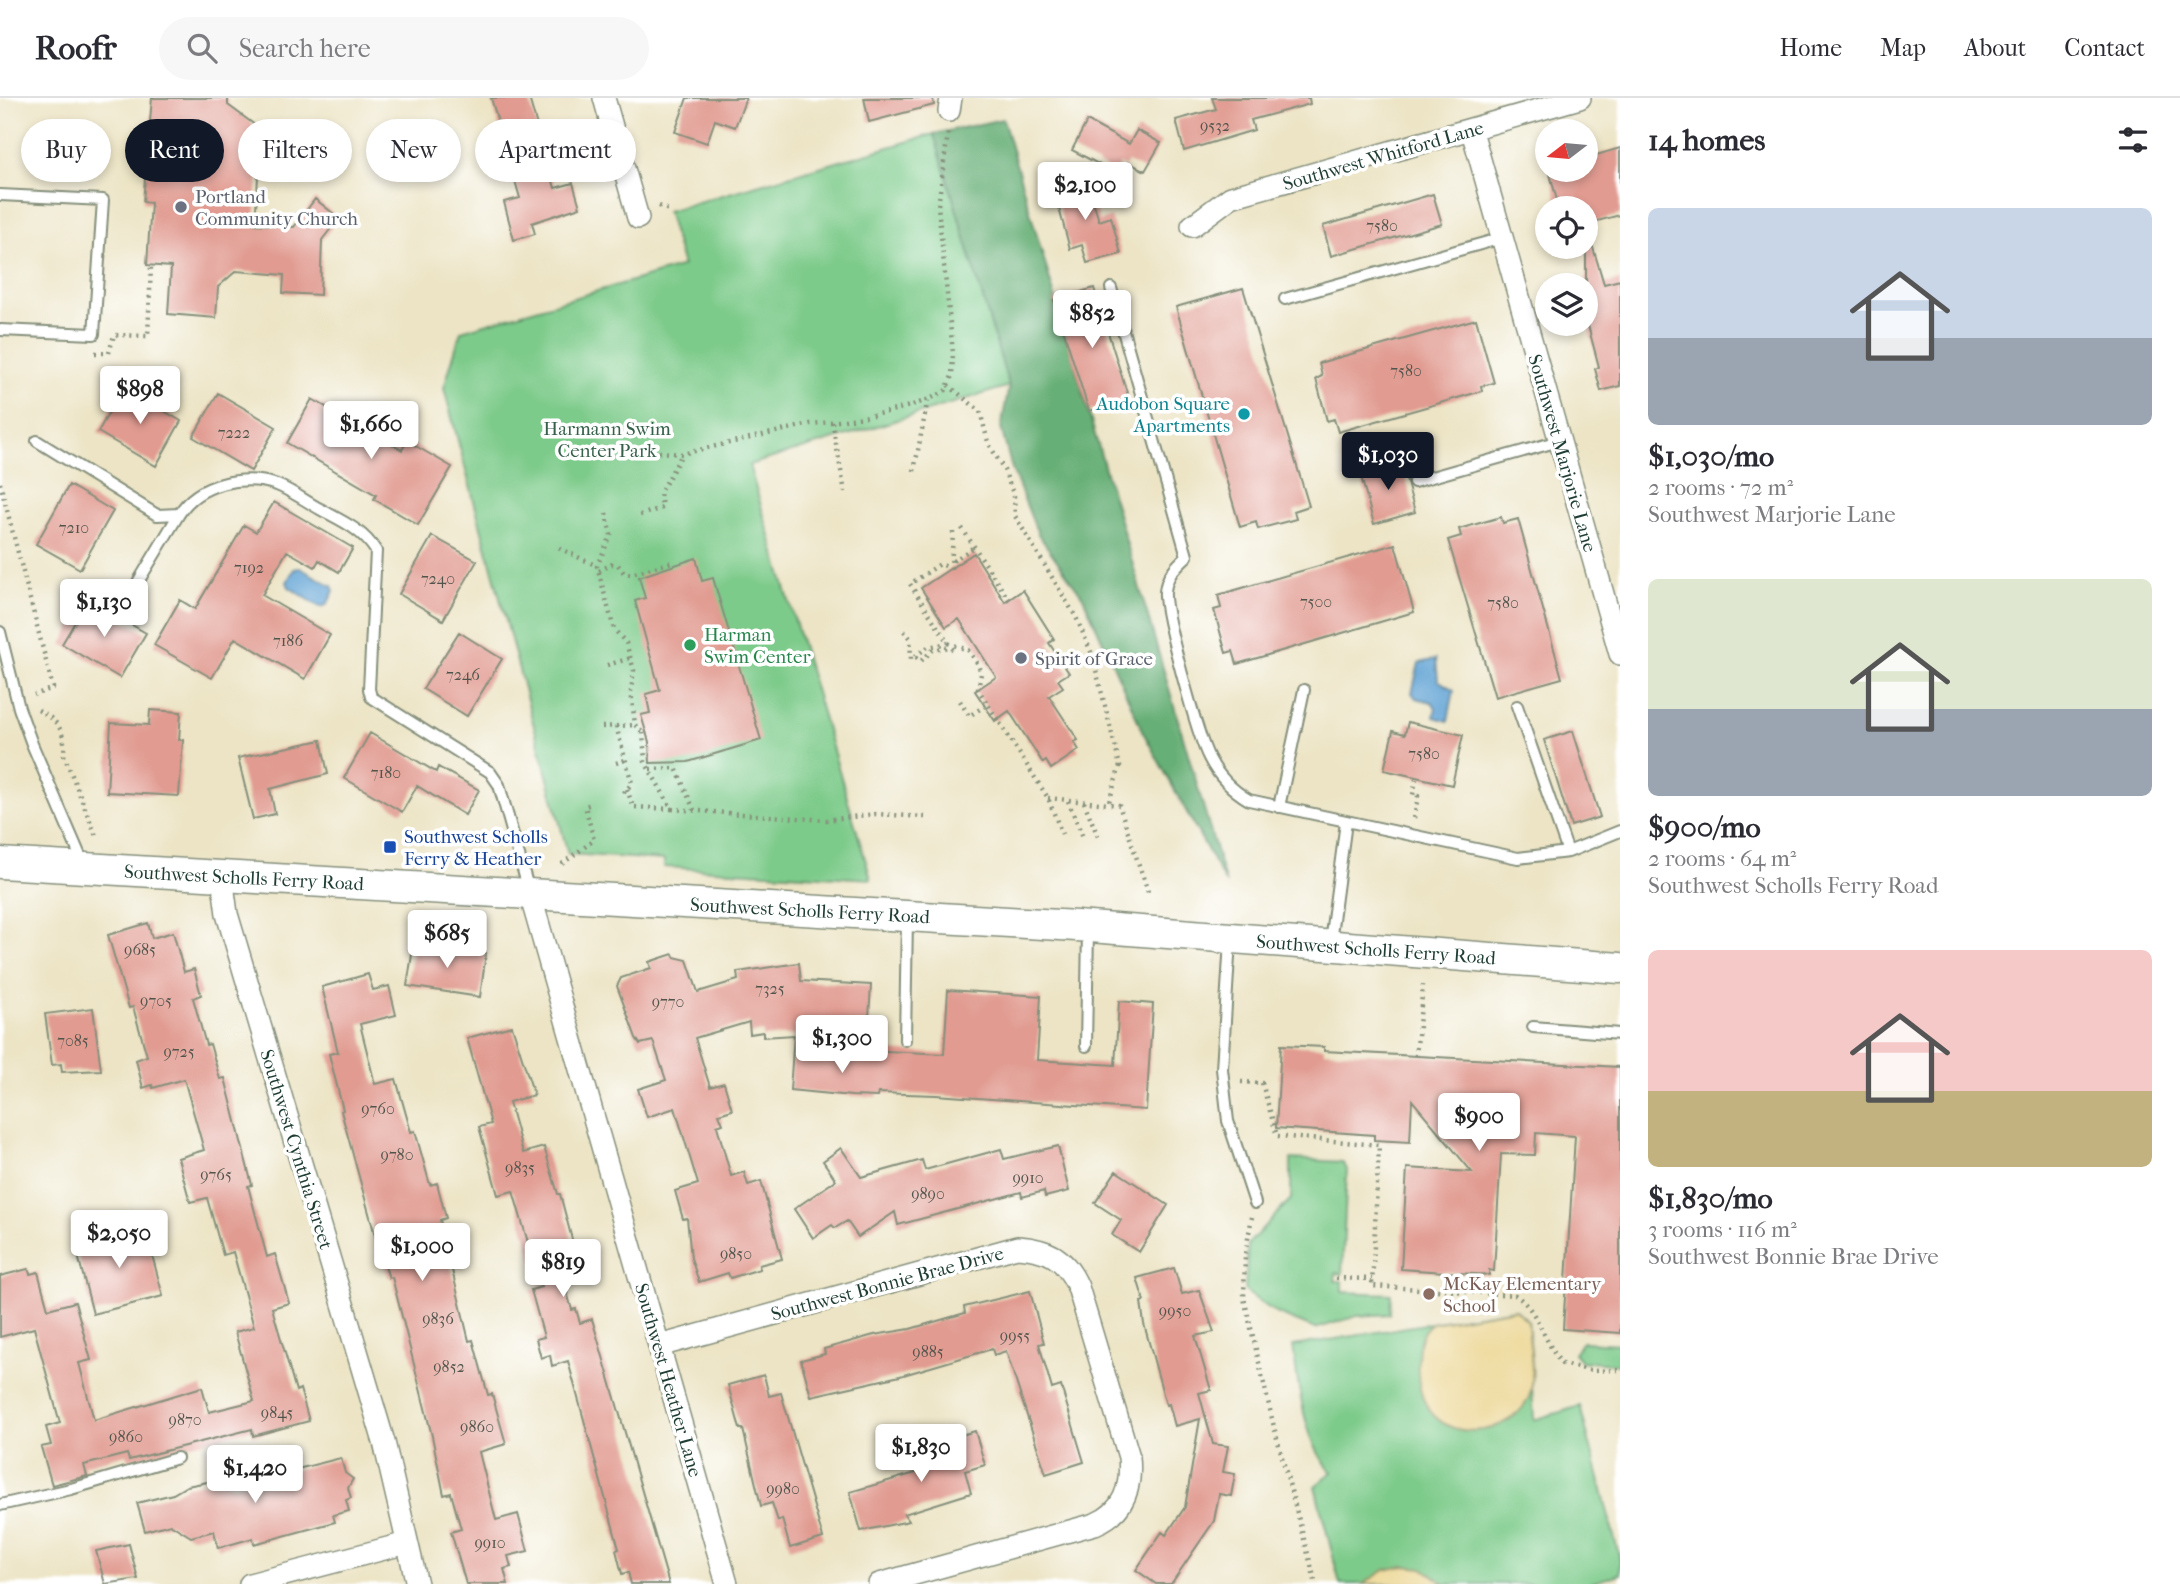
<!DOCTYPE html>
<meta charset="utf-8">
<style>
body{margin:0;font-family:"IM FELL French Canon",serif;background:#f7f7f7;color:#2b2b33;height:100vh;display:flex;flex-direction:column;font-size:26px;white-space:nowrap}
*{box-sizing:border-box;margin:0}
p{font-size:23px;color:#7c7c81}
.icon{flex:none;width:38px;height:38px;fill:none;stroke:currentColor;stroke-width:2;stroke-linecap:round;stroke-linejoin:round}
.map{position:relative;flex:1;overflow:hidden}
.details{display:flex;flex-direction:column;background:#fff;width:560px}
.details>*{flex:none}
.banner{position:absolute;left:21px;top:21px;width:665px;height:63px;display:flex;gap:14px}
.needle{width:46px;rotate:254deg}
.controls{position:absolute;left:1535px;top:21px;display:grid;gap:14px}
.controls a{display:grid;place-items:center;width:63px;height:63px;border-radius:50%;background:#fff;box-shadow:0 4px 10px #0003;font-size:35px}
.price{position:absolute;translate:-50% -60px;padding:0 16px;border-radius:7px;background:#fff;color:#222;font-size:23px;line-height:46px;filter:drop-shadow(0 2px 4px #0008)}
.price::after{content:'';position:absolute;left:50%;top:42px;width:21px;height:16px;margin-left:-10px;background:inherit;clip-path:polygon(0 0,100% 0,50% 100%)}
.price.selected{background:#111827;color:#fff}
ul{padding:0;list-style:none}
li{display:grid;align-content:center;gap:14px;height:371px;padding:0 28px}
li span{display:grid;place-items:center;height:217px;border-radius:10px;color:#555}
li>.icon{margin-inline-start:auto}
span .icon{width:126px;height:126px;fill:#fffc;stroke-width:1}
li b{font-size:30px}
h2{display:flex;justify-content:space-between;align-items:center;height:84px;padding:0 28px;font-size:30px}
.chip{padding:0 24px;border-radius:32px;background:#fff;box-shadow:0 4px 10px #0003;font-size:24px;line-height:63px}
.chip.selected{background:#111827;color:#fff}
header{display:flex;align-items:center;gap:42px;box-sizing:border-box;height:98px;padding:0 35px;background:#fff;border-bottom:2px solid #e1e1e2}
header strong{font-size:33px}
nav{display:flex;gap:38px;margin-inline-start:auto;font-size:24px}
.search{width:490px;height:63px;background:#f7f7f7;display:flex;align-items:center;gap:18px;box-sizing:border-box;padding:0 24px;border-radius:38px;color:#7c7c81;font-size:26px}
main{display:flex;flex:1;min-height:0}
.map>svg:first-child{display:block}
.green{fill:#7dcb8a;stroke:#4e845f;stroke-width:2}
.forest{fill:#66af76;stroke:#427655;stroke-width:2}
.sand{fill:#eeda9e;stroke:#868c69;stroke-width:2}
.water{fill:#60a3d4;stroke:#407084;stroke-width:2}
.building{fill:#e19b91}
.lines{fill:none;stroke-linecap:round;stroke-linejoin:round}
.lane-casing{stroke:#86907c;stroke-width:14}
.street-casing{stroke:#86907c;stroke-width:24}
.secondary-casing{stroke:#86907c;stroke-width:33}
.path{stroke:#86907c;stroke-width:4.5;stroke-dasharray:2 5;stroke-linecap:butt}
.lane{stroke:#fff;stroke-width:10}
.street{stroke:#fff;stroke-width:21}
.secondary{stroke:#fff;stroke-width:30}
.worship-dot{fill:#6b7280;stroke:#fff;stroke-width:2.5}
.culture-dot{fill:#0f9aa8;stroke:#fff;stroke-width:2.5}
.leisure-dot{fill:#2e9e5b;stroke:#fff;stroke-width:2.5}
.transit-dot{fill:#1a4fb4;stroke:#fff;stroke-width:2.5}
.education-dot{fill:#8d6e63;stroke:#fff;stroke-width:2.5}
.labels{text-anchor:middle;stroke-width:7;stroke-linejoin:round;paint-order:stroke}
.number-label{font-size:16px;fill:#50544b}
.street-label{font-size:19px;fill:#1f3d34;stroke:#fff}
.worship-label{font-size:19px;fill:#5b616d;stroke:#fff;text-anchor:start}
.culture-label{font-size:19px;fill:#0d838f;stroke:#fff;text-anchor:end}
.park-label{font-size:19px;fill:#36604a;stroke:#fff}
.leisure-label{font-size:19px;fill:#27864d;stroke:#fff;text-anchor:start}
.transit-label{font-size:19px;fill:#164399;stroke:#fff;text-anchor:start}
.education-label{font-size:19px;fill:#785e54;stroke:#fff;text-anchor:start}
</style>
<header>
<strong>Roofr</strong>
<div class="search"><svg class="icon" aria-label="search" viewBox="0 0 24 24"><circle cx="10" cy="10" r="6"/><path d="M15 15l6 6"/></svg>Search here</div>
<nav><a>Home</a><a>Map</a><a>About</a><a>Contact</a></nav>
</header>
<main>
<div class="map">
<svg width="1620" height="1486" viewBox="0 0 1620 1486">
<rect width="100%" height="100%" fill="#fff"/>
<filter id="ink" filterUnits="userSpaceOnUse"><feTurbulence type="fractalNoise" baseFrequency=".0143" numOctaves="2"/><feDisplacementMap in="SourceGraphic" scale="14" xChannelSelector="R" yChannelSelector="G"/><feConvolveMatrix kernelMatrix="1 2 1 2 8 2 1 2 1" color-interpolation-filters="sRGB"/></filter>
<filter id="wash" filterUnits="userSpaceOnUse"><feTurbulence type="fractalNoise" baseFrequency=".00686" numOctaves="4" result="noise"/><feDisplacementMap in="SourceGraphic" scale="28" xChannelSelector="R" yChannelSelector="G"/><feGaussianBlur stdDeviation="1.57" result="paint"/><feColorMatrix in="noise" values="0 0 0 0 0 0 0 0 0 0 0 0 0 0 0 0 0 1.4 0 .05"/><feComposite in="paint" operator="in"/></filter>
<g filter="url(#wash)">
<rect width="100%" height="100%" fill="#ece4c5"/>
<path class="green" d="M934,36l75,252 -260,79 122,414 -207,-12v-7l-96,-6 -124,-466 17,-57 222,-65 -16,-55z
M1291,1061l51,3 5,7 -5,105 -6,-1 -1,8h7v11l49,2 -1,20 -33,2 -42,13 -39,-16 -31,-22 3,-47 43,-45z
M1515,1211l13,12 6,99 46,-14 40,153v15l-32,10h-248l-25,-98 17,-14c-28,-29 -34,-88 -39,-126z
M1582,1244l38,2v21l-39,-4 -7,-8z"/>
<path class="forest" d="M1003,21l223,765 -82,-150 -61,-137 -45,-63 -26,-65 -11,-41 8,-42 -75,-252z"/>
<path class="sand" d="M1515,1211l13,12c1,20 6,44 4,64 -6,55 -119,75 -114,-24 1,-17 1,-28 14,-38z
M1404,1468l19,2 22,16h-82l22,-14z"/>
<path class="water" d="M300,470l32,18 2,5 -7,14 -7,2 -31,-20 -2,-5 7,-13z
M1436,561l2,21 16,10 -6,31 -14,-4 2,-9 -4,-6 -16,-4 -4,-5 7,-30z"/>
<g id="blocks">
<path class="building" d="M152,0h76v7l47,35 -16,21 -4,63 39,3 21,-28 24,19 -17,22 -2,55 -37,-2 1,-18 -48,-4 -18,16 -2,31 -48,-4 3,-47 -24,-2 4,-62 -8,-1z
M491,0h38l26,90 18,-5 7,24 -48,16 3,11 -21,6 -10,-38 16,-4z
M687,0h59l-11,29 -20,-7 -8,23 -32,-11z
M864,0h69l1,7 -65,17z
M1212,0h97l1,6 -59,16 3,10 -70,21 -8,-31 40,-11z
M1087,23l42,23 8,-14 24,13 -16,28 -17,-9 -3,5 -5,-3 -5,9 -43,-23z
M1620,50v67l-34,9v-16h-27l-9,-34 15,-4h21v-12z
M1086,79l13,44 12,-4 10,37 -34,9 -5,-18 -12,4 -17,-63z
M1433,96l9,30 -111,32 -8,-30z
M1586,143h5l13,43 16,-4v106l-19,5 -6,-22 4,-2 -13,-49z
M1094,190l35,111 -40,12 -35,-111z
M1243,190l66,218 -15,5 2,8 -38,10 -2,-7 -16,5 -64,-220z
M1476,221l18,64 -13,3 1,5 -144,41 -4,-13 -7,2 -11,-42 6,-3 -3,-13z
M123,289l58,34 -25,45 -58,-34z
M218,295l58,34 -25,44 -58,-34z
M312,301l90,51 5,-9 45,26 -34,58 -44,-26 2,-4 -89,-52z
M1401,363l14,51 -41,12 -14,-51z
M69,387l44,26 -33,58 -44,-25z
M274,404l79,46 -14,24 -20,-12 -4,7 -28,-16 -25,44 68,40 -25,44 -70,-41 -23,40 -58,-33 26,-45 15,9 49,-84 12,7z
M1501,419l2,6 15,-4 44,159 -67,19 -47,-157 13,-4 -2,-7z
M432,438l45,25 -34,59 -44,-26z
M1395,446l19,68 -177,52 -4,-13 -7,2 -12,-43 7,-2 -3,-13z
M974,455l31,49 18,-12 31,49 -5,4 20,30 -11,7 5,7 -14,9 29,44 -4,2 5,8 -28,19 -5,-8 -3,2 -34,-52 -14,10 -20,-30 21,-14 -37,-58 -13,8 -25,-39z
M696,460l6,23 11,-3 48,162 -73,22 -38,1 -1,-21 -8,-27 9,-2 -4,-19 14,-4 -25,-89 10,-3 -6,-21z
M88,502l58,33 -26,45 -58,-34z
M459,534l43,27 -35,57 -44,-27z
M150,612l31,2 -2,28h4l-4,56 -72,-4 4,-69 38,2z
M1408,624l55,13 -11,50 -68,-15 9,-39 12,3z
M1573,633l27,86 -29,9 -27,-86z
M370,635l66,39 2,-5 41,23 -14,25 -48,-29 -15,26 -58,-34z
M321,642l7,34 -58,15 5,25 -22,5 -15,-61z
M148,825l4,15 21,-6 11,40 10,-3 7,26 -8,3 13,47 4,-1 10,35 5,-1 27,107 -4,1 19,71 8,-3 14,49 -17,5 24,83 4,-2 9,32 -56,15 -1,-7 -123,31 -2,-6 -43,11 3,11 -35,9 -11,-38 10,-2 -5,-18 14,-4 -26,-95 -34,9v-61l28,-7 2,5 8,-2 10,37 27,-7 16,58 -12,3 15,57 108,-33 7,25 45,-11 -19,-69 19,-5 -21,-75 -10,3 -16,-57 -17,4 -12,-44 26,-8 -20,-71 -31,9 -1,-3 -9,3 -7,-28 11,-4 -14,-49 -4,1 -21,-73z
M414,844l72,11 -6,44 -73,-11z
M673,856l1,3 13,3 11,32 40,-12 -1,-8 62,-9 2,18 70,4 -4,65 77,4 4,-64 93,6 -4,64 78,5 4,-64 34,3 -7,106 -210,-15 -58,-2 -1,4 -25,-1 -62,-6 4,-55 -31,2v-5l-13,2 -1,-12 -54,16 15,49 14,-4 8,27 -13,4 4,10 -6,2 14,50 13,-4 4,13 13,-4 21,78 -23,6 1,4 -30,9 -2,-5 -29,9 -8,-24 -4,-40 -4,1 -8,-28 23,-7 -23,-76 -28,9 -9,-28 28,-9 -13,-39 -13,3 -4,-6 -19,-52 4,-8 30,-10 -2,-6z
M368,876l5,16 16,-4 7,29 -36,9 15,60 21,-5 15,53 4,-1 15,54 7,-2 9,35 -6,2 29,121 4,-1 15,55 4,-1 14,50 -27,8 17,68 22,-6 10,37 -20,5 3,11 -7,2 4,15h-42l-15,-52 10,-3 -10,-36 -7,2 -12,-59 -40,-159 -3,1 -11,-32 -37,-135 2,-1 -14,-56 9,-2 -16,-65z
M93,910l8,62 -39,2 -1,-8 -9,1 -7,-51z
M512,928l22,69 -25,7 14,51 21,-6 14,47h2l19,72 -18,5 11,39 4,-1 4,14 12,-4 77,265h-38l-3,-12 -6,2 -6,-24 3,-1 -51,-188 -16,5 -2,-11 -9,3 -5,-19 8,-2 -13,-47 10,-3 -28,-96 -15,4 -19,-68 12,-3 -24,-86z
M1281,947l43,2v4l296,16v266l-57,-4 12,-193 -39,-3 -1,22 -34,-1 -7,117 -5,-1v5l-88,-6 6,-101 65,4 -60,-72 -2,42 -36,-2v-5l-98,-7z
M1058,1048l11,45 -24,6 -1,-6 -22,6 -1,-5 -123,33 -3,-13 -37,25 -11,-16 -12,7 -3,-3 -19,13 -19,-29 42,-29 -13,-19 18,-13 20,29 61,-17 3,10 76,-21 3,10z
M1116,1073l52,34 -29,47 -27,-17 9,-15 -26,-17z
M144,1127l19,71 -70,18 -18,-70z
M1174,1170l8,26 17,-4 15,42 -19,4 16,54 -12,3 14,51 15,2 -5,26 12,2 -4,22 -12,-2 -5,27 -43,63h-15l-20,-14 26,-38 4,3 19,-28 15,-88 -25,7 -6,-22 -3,1 -22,-81 -3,-22 3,-1 -7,-23z
M1030,1193l14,52 -5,1 13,45 9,-3 23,76 -38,12 -40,-123 -12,4 -2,-6 -92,27 -89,20 -10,-36 24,-6 -1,-5 50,-14 36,-6 55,-16 -1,-6z
M764,1277l5,21 12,-3 42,145 -33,10 -8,-29 -4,2 -6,-18 -11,3 -18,-77h-3l-12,-44z
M975,1333l10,34 -20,6 6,22 -67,21 5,7 -48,10 -11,-39 76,-22 -6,-23z
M341,1360l4,15 8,6 -5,9 3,10 -5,2 3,11 -16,4 2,7 -81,22 -1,-6 -35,10 -4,-17 -23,6 -21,-13 -25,7 -8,-28 36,-9 14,-8 41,-8 2,8z
M129,1446l9,35 -33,5 -9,-33z"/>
</g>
</g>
<g filter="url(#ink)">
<use href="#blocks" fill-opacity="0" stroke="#86907c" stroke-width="2"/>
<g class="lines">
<defs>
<path id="lane" d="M0,97l103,5 -9,134 -94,-4
M1111,190l76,268c-11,10 -21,20 -22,36 -2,20 33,145 44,166 9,18 23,32 40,42l269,58 50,-6 52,-21
M1285,201l217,-61
M37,343l120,74 22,-1c19,-31 65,-40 98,-29 15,6 30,17 43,24 22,12 42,20 56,42l-7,138 2,8 119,75 9,13 30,106
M1414,384l145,-41
M132,494l47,-78
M0,534l19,76 13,36 52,121
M1517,608l51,146
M1279,709l25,-117
M1230,843l-8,128 6,52 27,82
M1330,844l16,-120
M1533,929l87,7
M905,942l2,-121
M1086,948l2,-116
M0,1407l71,-16 106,-31"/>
<path id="street" d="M604,0l34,120
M949,13l2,-13
M1472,33l148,523
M1192,128l39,-29 349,-99
M222,778l5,38 157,528 33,142
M530,796l197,690
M659,1248l358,-99c31,2 48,10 61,40l51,170c3,30 -5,55 -34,67l-216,60
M250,1486l157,-41"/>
<path id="secondary" d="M0,765l1077,63 543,42"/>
</defs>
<use href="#lane" class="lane-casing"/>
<use href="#street" class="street-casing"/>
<use href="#secondary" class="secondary-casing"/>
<path class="path" d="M659,108l12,5
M95,255h14l5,-18 34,1 3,-70
M948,287l32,26 8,31 16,28 10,26 1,20 61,101 16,37 28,112 -12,39
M832,324l13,70
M659,354l23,2 128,-30c33,-2 110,-15 136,-34l6,-14 1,-23 -15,-147 10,-73
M914,373l14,-72
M0,385l53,205 -19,7
M606,415l5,22 -14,31 17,63 12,14 8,27 -3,21 4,34 8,8 4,-1
M640,417l22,-7 -2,-15 22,-39
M962,430l47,72
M953,434l-2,36 -11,-4 -30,20 38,59 20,7 10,14 3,10 -3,15 70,109 14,36
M559,450l38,18
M953,463l21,-14
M599,473l13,-7 6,1 6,8 7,1 41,-12
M904,533l6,7 1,21 17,-12 20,-4
M916,559l5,4 12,-11 17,-3 4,3
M607,567l24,-7
M960,603l9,15 19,-12
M38,612c20,10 28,22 26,45l32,81
M616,628l16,57 -10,12
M602,629l33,-2
M616,665l9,-3
M650,671l26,-1 18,42
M627,691l6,18 39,2 -27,-47 -2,-29
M1048,700l71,7 29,87
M1068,703l15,36
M1084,704l15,37
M672,711l154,11 50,-6 49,3
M1414,720l4,-22 -5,-1 3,-16
M562,766l32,-24 -9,-34 7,-2
M1416,958l7,-71
M1241,984l21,1 15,53 102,9 -7,141 143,9c24,15 29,48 47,69l31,7 27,-1
M1252,1119l-7,37 -1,44 30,129 42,157
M1336,1180l36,1"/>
<use href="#lane" class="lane"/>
<use href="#street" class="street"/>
<use href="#secondary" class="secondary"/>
</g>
</g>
<g class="worship-dot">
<circle cx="181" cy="109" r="7"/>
<circle cx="1021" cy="560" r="7"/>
</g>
<circle class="culture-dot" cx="1244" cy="316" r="7"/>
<circle class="leisure-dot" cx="690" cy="547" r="7"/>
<rect class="transit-dot" x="383" y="742" width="14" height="14" rx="3.5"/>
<circle class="education-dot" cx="1429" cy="1196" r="7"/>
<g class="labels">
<g class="number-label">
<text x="1215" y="33">9532</text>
<text x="1382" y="133">7580</text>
<text x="1406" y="278">7580</text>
<text x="234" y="340">7222</text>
<text x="74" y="435">7210</text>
<text x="249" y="475">7192</text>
<text x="438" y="486">7240</text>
<text x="1316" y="509">7500</text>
<text x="1503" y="510">7580</text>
<text x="288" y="548">7186</text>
<text x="463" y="582">7246</text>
<text x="1424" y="661">7580</text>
<text x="386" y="680">7180</text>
<text x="140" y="857">9685</text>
<text x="770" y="896">7325</text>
<text x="156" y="908">9705</text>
<text x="668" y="909">9770</text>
<text x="73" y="948">7085</text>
<text x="179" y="959">9725</text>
<text x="378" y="1016">9760</text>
<text x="397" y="1062">9780</text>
<text x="520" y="1075">9835</text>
<text x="216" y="1082">9765</text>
<text x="1028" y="1085">9910</text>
<text x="928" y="1101">9890</text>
<text x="736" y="1161">9850</text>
<text x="1175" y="1218">9950</text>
<text x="438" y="1226">9836</text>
<text x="1015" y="1243">9955</text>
<text x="928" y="1259">9885</text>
<text x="449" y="1274">9852</text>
<text x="277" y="1320">9845</text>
<text x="185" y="1327">9870</text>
<text x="477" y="1334">9860</text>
<text x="126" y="1344">9860</text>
<text x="783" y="1396">9980</text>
<text x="490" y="1450">9910</text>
</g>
<g class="street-label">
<text transform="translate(1383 57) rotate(-16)" y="7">Southwest Whitford Lane</text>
<text transform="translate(1563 355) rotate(74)" y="7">Southwest Marjorie Lane</text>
<text transform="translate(244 779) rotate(3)" y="7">Southwest Scholls Ferry Road</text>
<text transform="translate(810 812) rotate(3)" y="7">Southwest Scholls Ferry Road</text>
<text transform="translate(1376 851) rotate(4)" y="7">Southwest Scholls Ferry Road</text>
<text transform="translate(297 1051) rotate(73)" y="7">Southwest Cynthia Street</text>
<text transform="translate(887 1185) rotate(-15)" y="7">Southwest Bonnie Brae Drive</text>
<text transform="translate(669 1282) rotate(74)" y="7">Southwest Heather Lane</text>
</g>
<g class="worship-label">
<text x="195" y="105">Portland<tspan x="195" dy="22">Community Church</tspan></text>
<text x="1035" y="567">Spirit of Grace</text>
</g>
<g class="culture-label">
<text x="1230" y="312">Audobon Square<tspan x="1230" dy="22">Apartments</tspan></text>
</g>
<g class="park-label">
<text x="607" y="337">Harmann Swim<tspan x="607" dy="22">Center Park</tspan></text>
</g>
<g class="leisure-label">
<text x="704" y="543">Harman<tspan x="704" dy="22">Swim Center</tspan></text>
</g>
<g class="transit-label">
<text x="404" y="745">Southwest Scholls<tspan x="404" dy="22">Ferry &amp; Heather</tspan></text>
</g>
<g class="education-label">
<text x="1443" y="1192">McKay Elementary<tspan x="1443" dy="22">School</tspan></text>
</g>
</g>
</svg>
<div class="controls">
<a><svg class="needle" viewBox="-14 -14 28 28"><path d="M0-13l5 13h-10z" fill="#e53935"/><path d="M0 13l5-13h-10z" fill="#7c7c81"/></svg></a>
<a><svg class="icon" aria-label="locate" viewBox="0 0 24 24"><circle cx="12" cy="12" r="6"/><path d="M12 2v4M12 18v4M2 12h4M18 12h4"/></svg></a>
<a><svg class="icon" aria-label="layers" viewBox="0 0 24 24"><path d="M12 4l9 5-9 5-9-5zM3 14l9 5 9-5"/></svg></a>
</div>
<b class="price" style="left:1085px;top:124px">$2,100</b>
<b class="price" style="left:1092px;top:252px">$852</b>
<b class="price" style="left:140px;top:328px">$898</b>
<b class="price" style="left:371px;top:363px">$1,660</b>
<b class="price selected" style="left:1388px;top:394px">$1,030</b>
<b class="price" style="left:104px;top:541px">$1,130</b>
<b class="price" style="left:447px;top:872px">$685</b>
<b class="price" style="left:842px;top:977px">$1,300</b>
<b class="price" style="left:1479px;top:1055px">$900</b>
<b class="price" style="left:119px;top:1172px">$2,050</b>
<b class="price" style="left:422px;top:1185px">$1,000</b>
<b class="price" style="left:563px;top:1201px">$819</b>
<b class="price" style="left:921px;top:1386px">$1,830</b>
<b class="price" style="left:255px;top:1407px">$1,420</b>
<div class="banner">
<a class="chip">Buy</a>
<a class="chip selected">Rent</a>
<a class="chip">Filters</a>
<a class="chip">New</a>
<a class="chip">Apartment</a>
</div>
</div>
<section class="details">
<h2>14 homes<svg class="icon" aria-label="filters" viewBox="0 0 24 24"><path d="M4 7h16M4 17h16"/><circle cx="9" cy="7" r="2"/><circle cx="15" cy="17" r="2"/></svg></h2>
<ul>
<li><span style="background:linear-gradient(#c9d6e8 60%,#9aa5b1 0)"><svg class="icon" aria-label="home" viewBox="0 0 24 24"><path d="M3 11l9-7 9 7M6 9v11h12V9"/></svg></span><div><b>$1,030/mo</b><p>2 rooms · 72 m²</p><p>Southwest Marjorie Lane</p></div></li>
<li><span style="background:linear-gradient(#dfe7d0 60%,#9aa5b1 0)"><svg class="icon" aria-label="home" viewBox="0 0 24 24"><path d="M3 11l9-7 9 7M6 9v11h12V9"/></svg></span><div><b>$900/mo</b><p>2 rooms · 64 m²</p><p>Southwest Scholls Ferry Road</p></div></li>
<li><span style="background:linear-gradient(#f6c9c9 65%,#c2b280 0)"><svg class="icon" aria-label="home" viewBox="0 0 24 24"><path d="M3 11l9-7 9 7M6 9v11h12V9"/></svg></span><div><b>$1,830/mo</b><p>3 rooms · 116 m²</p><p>Southwest Bonnie Brae Drive</p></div></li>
</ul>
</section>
</main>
